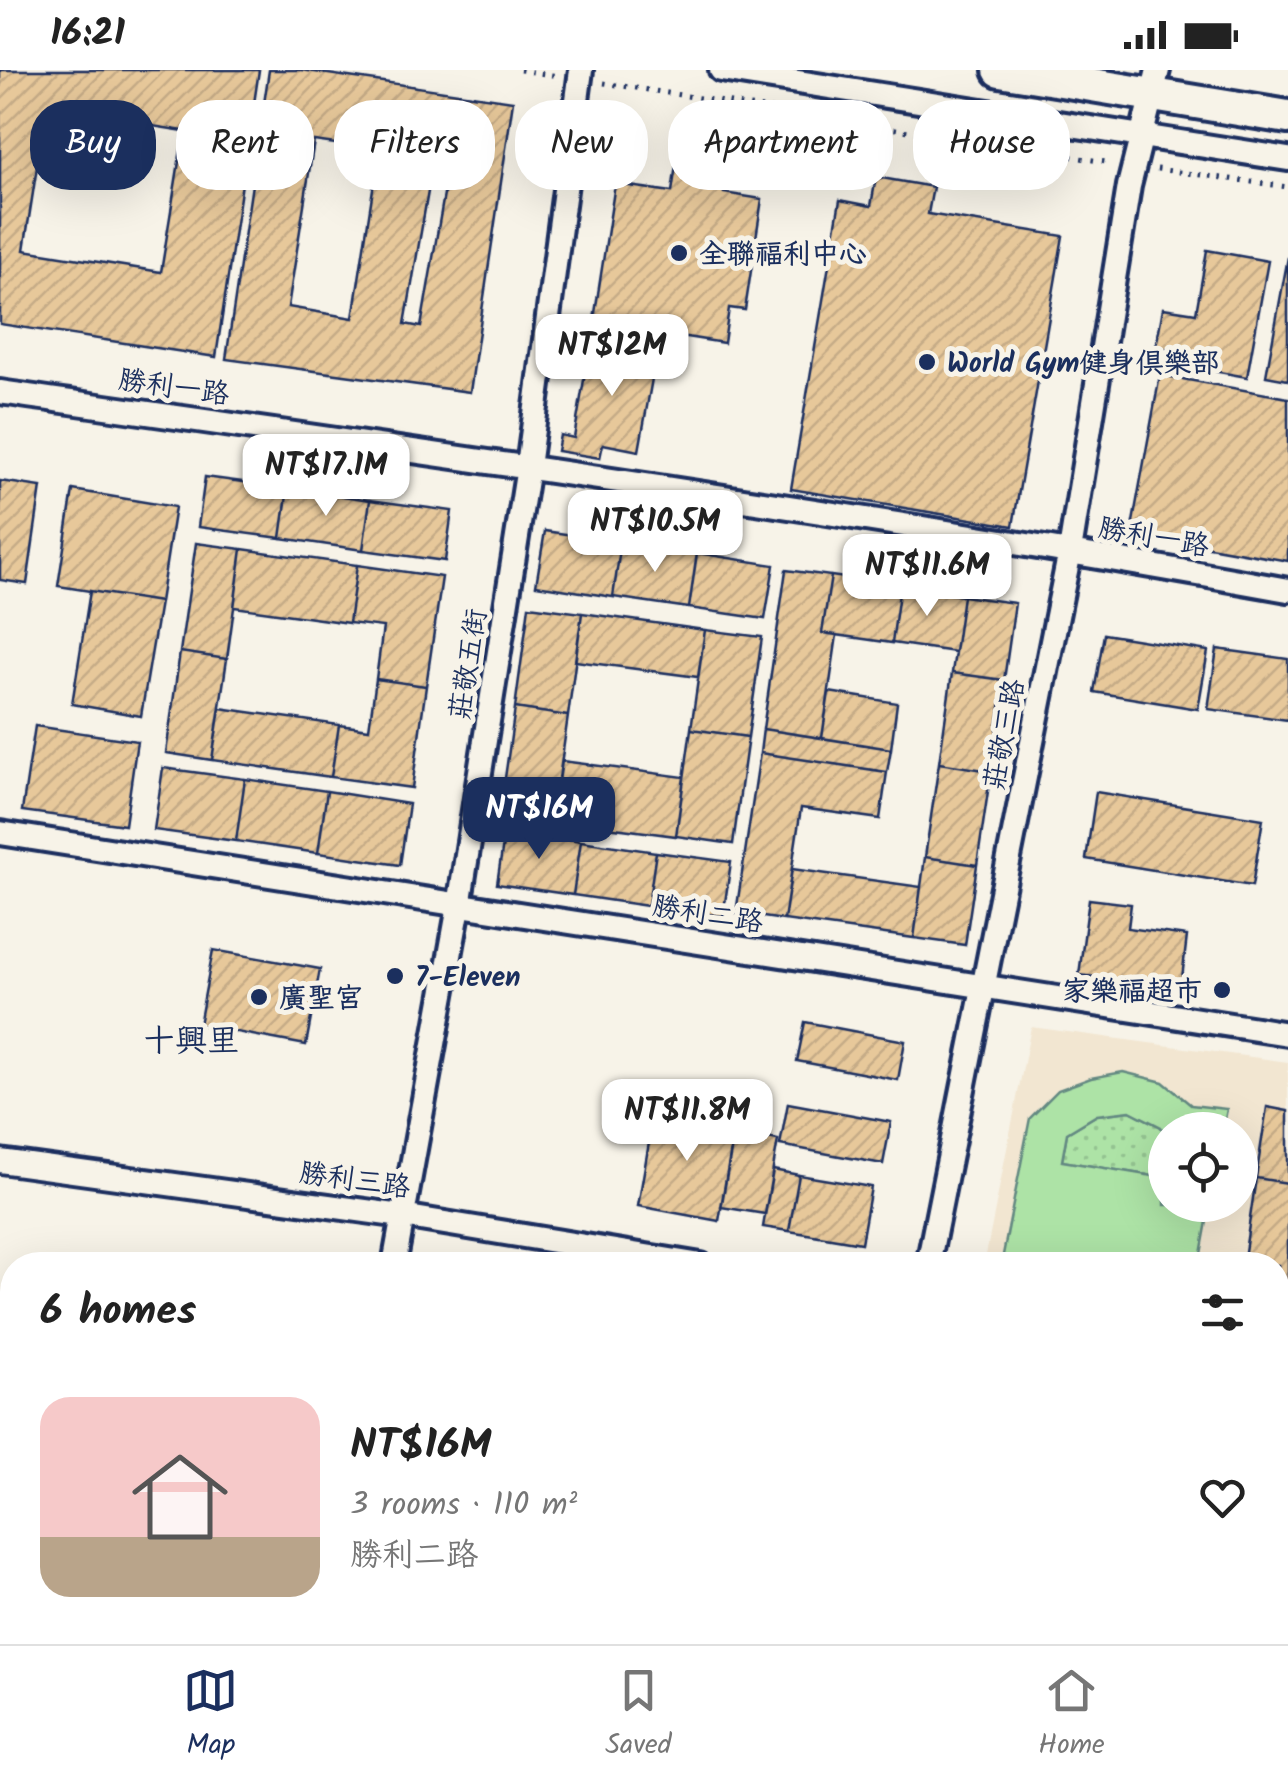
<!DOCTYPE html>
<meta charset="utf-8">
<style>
body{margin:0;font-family:Kalam,"LXGW WenKai TC",sans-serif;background:#f6f6f6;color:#222;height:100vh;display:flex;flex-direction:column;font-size:38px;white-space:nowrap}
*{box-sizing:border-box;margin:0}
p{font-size:32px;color:#767676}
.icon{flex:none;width:55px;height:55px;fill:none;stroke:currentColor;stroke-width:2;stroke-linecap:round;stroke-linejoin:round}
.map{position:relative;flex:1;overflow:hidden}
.drawer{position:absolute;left:0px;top:1182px;width:1290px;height:392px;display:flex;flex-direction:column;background:#fff;border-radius:40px 40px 0 0;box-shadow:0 10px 40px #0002}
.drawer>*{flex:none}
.hud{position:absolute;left:30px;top:30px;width:1230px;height:90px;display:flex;gap:20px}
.controls{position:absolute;left:1148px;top:1042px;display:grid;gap:20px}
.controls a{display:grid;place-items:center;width:110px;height:110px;border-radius:50%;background:#fff;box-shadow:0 10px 40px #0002;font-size:50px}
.price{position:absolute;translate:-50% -85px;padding:0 22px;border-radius:20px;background:#fff;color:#222;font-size:32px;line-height:65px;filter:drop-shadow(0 2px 5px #0008)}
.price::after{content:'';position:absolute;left:50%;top:60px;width:30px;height:22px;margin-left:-15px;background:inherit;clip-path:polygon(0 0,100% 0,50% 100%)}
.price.on{background:#1b2f5e;color:#fff}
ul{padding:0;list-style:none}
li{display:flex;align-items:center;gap:30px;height:250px;padding:0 40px}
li+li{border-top:2px solid #e0e0e0}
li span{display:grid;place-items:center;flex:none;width:280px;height:200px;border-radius:30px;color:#555}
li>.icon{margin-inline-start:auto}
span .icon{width:120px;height:120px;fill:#fffc;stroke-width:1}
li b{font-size:42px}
h2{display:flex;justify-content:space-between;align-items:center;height:120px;padding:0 40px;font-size:42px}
.tag{padding:0 35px;border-radius:40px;background:#fff;box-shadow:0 10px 40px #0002;font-size:35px;line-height:90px}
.tag.on{background:#1b2f5e;color:#fff}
.status{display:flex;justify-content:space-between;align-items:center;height:70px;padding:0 50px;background:#fff;direction:ltr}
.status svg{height:28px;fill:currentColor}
.tabs{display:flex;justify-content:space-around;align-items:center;height:140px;border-top:2px solid #e0e0e0;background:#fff;font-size:28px;color:#767676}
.tabs a{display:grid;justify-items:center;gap:5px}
.tabs .on{color:#1b2f5e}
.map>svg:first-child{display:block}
.built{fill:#f2e6d1;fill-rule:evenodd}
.grass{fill:url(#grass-dots);stroke:#648982;stroke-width:2.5}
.green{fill:#ade3a6;stroke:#648982;stroke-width:2.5}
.building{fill:url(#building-hatch);stroke:#1b2f5e;stroke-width:2.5;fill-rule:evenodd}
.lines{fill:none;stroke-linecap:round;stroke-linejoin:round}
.minor-casing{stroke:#1b2f5e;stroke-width:30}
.secondary-casing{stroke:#1b2f5e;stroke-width:40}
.path{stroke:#1b2f5e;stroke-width:5;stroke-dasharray:2.5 8;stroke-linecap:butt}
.minor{stroke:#f7f3e8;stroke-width:22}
.secondary{stroke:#f7f3e8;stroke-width:32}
.poi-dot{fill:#1b2f5e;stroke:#f7f3e8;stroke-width:4}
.labels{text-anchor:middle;stroke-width:10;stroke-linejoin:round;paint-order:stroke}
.poi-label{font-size:28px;font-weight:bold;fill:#1b2f5e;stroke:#f7f3e8;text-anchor:start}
.street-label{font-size:28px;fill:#1b2f5e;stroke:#f7f3e8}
.quarter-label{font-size:32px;fill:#1b2f5e;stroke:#f7f3e8}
</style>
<div class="status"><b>16:21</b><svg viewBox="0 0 49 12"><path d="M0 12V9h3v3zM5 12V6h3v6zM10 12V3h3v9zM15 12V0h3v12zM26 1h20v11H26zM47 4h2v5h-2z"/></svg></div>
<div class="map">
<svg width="1288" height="1574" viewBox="0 0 1288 1574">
<defs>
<pattern id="grass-dots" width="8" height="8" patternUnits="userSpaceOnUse" patternTransform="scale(2.5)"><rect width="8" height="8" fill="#ade3a6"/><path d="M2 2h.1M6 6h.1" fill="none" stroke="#94c391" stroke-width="1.8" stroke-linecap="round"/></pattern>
<pattern id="building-hatch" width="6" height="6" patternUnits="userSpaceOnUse" patternTransform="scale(2.5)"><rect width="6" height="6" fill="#e7c89a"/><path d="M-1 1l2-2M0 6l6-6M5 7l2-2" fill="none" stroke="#c6ac87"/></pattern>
</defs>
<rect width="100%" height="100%" fill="#f7f3e8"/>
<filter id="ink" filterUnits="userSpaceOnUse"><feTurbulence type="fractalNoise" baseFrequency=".01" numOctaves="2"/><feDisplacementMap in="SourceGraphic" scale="20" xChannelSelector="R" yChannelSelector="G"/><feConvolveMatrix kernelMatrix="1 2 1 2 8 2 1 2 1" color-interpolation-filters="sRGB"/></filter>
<g filter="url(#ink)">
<path class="built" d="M1031,957l257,35v554l-10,-2v-349h-294zM1165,1060h75v75h-75z"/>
<path class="grass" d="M1130,1041l31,16 4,8v43l-103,-17 5,-28 30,-18z"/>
<path class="green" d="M1123,1002l40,10 28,23 36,4 -4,21h-58v5l-4,-8 -31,-16 -33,4 -30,18 -5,28 103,17v27h45l-11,60h-198l29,-147 28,-28 33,-12z"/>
<path class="building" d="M0,0h259l-43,287 -216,-33zM46,39l138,22 -23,141 -137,-22z
M269,0h32l212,31 -43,291 -244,-33zM314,71l65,9 -26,168 -65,-11zM434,87l16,3 -29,167 -16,-3z
M676,95l51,8 -3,20 38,6 -17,111 -16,-2 -5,35 -63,-10 -4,18 -66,-12 24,-155 57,8z
M876,107l57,10 -5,27 135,22 -50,290 -222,-37 49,-289 31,6z
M1207,180l61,11 -21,116 -73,-13 3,-13 -21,-4 7,-39 33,5z
M1288,187v123l-22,-4z
M591,269l66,12 -18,100 -36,-7 -3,14 -43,-7 3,-16 14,3z
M1160,305l128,23v163l-157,-28z
M205,407l83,11 -7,50 -83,-11z
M0,411l41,6 -14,97 -27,-4z
M288,418l82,12 -7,50 -82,-12z
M73,420l102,17 -15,95 -102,-16z
M370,430l82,11 -7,50 -82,-11z
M545,461l76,11 -8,55 -77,-12z
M621,472l76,11 -8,55 -76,-11z
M196,473l46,6 -15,110 -47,-7z
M242,479l115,16 -8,58 -115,-16z
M697,483l77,12 -9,54 -76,-11z
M357,495l85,12 -16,109 -50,-7 7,-52 -34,-4z
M786,500l45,6 -9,57 15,2 -15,103 -59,-9z
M831,506l69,10 -8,57 -70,-10z
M900,516l63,10 -8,56 -63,-9z
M90,521l70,11 -19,114 -69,-12z
M963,526l52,7 -11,77 -52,-7z
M529,536l53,7 -14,103 -53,-8z
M582,543l123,17 -7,47 -123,-16z
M705,560l57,7 -14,100 -57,-8z
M1104,564l104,17 -10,58 -104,-17z
M1217,579l71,10v61l-80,-11z
M180,582l47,7 -15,101 -46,-7z
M952,603l52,7 -13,91 -52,-8z
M376,609l50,7 -14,102 -81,-11 8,-52 30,4z
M829,622l68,11 -6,46 -69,-11z
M220,638l119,17 -8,52 -119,-17z
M515,638l53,8 -15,104 -53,-7z
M35,656l102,15 -12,84 -103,-14z
M691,659l57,8 -15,107 -57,-8z
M763,659l128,20 -4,23 -127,-19z
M760,683l127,19 -7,47 -79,-11 -17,112 -48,-7z
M562,691l122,16 -8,59 -123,-16z
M939,693l52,8 -14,94 -52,-8z
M163,698l82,11 -9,62 -82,-11z
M245,709l82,12 -9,62 -82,-12z
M327,721l82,13 -9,61 -82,-12z
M1096,722l167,27 -11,67 -166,-27z
M505,760l76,11 -8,54 -76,-11z
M581,771l75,11 -8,54 -75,-11z
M656,782l75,10 -8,54 -75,-10z
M925,787l52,8 -12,80 -51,-7z
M792,799l129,18 -7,51 -130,-18z
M1089,829l42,5 -3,24 59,8 -6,51 -102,-12z
M213,880l107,19 -14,76 -107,-20z
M805,952l100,19 -7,39 -101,-19z
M788,1033l103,19 -8,42 -103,-19z
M1267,1037l21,4v72l-32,-5z
M655,1038l81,14 -17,99 -81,-15z
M734,1062l44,8 -13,74 -44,-7z
M773,1100l26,5 -10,56 -26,-4z
M799,1105l72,12 -10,56 -72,-12z
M1256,1108l32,5v198l-10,67v-183h-35z
M1278,1396l10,1v84l-10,-1z
M0,1474l12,2v78l-12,-2z
M937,1562l21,1 -1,11h-37v-3l15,3z"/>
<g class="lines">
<defs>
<path id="minor" d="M721,0l567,89
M0,322c430,61 860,121 1288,198
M0,763l1288,201
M0,1091l402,55 299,49
M394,1195l65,-359 69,-439 53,-397
M928,1195l142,-714 59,-365 29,-116
M0,1395l12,2
M1150,1562l66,12
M335,1574l2,-12
M845,1574l3,-12"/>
<path id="secondary" d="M1000,0l288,47"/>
</defs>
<use href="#minor" class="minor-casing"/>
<use href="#secondary" class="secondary-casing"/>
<path class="path" d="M520,0l38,6
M604,13l508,80
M1157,99l131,18"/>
<use href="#minor" class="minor"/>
<use href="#secondary" class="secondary"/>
</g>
</g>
<g class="poi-dot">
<circle cx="679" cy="183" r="10"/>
<circle cx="927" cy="292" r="10"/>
<circle cx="395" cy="906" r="10"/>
<circle cx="1222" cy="920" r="10"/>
<circle cx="259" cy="927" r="10"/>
</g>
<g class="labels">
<g class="poi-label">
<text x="699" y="193">全聯福利中心</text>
<text x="947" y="302">World Gym健身俱樂部</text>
<text x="415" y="916">7-Eleven</text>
<text x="1202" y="930" text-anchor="end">家樂福超市</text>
<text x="279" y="937">廣聖宮</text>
</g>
<g class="street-label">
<text transform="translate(174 316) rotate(8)" y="10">勝利一路</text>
<text transform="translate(1154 466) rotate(10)" y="10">勝利一路</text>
<text transform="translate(467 594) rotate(-81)" y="10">莊敬五街</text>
<text transform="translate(1003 664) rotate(-79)" y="10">莊敬三路</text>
<text transform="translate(708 843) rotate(9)" y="10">勝利二路</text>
<text transform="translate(355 1109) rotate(8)" y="10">勝利三路</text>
</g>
<g class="quarter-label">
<text x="191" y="981">十興里</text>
</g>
</g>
</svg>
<div class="controls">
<a><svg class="icon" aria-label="locate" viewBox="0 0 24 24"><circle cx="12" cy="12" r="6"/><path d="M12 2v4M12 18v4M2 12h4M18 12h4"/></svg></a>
</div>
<b class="price" style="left:612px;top:329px">NT$12M</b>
<b class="price" style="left:326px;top:449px">NT$17.1M</b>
<b class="price" style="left:655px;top:505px">NT$10.5M</b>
<b class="price" style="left:927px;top:549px">NT$11.6M</b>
<b class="price on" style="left:539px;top:792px">NT$16M</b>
<b class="price" style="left:687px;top:1094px">NT$11.8M</b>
<div class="hud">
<a class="tag on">Buy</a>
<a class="tag">Rent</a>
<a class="tag">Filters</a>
<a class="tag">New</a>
<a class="tag">Apartment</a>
<a class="tag">House</a>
</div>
<section class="drawer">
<h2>6 homes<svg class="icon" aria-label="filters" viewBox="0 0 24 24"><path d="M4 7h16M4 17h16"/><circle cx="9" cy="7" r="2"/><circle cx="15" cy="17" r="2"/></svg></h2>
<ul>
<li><span style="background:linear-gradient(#f6c9c9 70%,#b9a48a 0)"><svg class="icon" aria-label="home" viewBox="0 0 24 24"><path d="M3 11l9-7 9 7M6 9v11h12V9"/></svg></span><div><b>NT$16M</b><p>3 rooms · 110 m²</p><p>勝利二路</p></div><svg class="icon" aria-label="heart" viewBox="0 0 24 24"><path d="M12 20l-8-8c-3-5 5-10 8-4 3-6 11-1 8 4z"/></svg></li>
</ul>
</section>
</div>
<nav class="tabs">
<a class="on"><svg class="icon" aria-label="map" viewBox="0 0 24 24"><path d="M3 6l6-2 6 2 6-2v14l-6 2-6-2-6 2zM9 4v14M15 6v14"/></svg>Map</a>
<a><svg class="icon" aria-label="saved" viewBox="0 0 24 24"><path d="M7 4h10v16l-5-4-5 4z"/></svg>Saved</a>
<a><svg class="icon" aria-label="home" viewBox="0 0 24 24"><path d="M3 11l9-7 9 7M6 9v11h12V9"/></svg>Home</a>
</nav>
